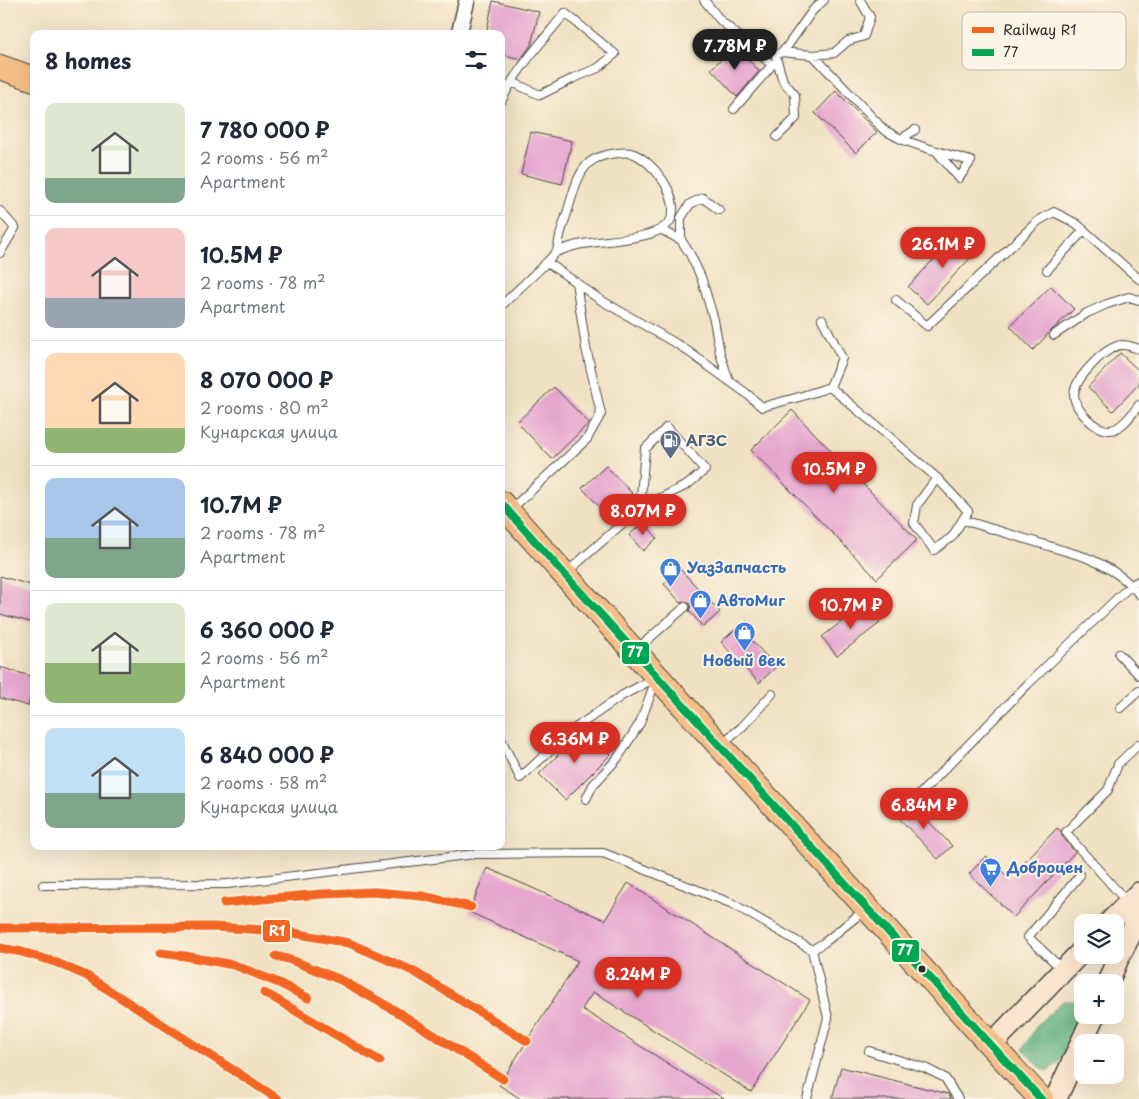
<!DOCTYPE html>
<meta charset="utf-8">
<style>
body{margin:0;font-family:"Playpen Sans",sans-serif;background:#f2f2f3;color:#1f2937;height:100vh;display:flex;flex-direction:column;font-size:19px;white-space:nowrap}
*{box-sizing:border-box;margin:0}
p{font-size:16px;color:#747a83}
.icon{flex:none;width:28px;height:28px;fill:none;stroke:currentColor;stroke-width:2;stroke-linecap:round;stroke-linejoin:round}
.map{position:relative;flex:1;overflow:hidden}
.details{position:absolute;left:30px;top:30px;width:475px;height:820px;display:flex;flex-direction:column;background:#fff;border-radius:10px;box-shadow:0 5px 20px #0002}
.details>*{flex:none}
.fabs{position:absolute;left:1074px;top:914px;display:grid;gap:10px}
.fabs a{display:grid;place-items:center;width:50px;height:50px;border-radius:10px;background:#fff;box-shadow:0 5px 20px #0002;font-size:25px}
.price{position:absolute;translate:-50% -42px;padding:0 11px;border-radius:18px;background:#d93025;color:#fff;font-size:16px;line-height:32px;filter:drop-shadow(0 1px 2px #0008)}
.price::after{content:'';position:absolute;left:50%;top:30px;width:15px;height:11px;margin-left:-8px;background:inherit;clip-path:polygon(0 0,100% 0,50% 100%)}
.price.on{background:#222;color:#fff}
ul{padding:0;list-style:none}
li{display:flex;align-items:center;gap:15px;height:125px;padding:0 15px}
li+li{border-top:1px solid #e0e1e3}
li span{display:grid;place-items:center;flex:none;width:140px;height:100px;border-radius:10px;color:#555}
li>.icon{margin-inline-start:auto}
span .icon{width:60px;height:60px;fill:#fffc;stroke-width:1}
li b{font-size:21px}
h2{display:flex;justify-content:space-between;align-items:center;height:60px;padding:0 15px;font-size:21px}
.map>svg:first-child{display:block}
.forest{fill:#60b07d;stroke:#466e54}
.building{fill:#e5a5ce}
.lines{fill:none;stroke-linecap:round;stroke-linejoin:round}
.lane-casing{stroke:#494642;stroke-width:10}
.street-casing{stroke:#494642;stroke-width:18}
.secondary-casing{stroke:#494642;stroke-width:24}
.primary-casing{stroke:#494642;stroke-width:26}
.lane{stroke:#fff;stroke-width:8}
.street{stroke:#fff;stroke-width:15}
.secondary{stroke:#fbe5cf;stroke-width:21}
.primary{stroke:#f6be87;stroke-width:24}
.bus-1-casing{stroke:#fcf5e5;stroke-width:11}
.bus-1{stroke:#00a651;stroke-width:8}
.rail-1-casing{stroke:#fcf5e5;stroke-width:12}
.rail-1{stroke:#f26522;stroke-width:9}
.bus-dot{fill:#2b2b2b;stroke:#fcf5e5;stroke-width:2}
.labels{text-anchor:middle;stroke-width:4;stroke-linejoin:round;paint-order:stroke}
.service-label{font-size:15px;font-weight:bold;fill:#4e5e75;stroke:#fcf5e5;text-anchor:start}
.shop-label{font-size:15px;font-weight:bold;fill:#366cbe;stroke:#fcf5e5;text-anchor:start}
.key{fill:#fcf5e5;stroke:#bdb8ad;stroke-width:1}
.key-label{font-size:14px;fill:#2b2b2b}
.line-badge{stroke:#fcf5e5;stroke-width:2}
.badge-label{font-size:14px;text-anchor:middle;font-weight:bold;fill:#fff}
</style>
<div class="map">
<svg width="1139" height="1099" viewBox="0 0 1139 1099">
<rect width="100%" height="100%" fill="#fcf5e5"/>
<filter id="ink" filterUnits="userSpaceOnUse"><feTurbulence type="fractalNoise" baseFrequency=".02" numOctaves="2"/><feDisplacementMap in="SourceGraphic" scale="10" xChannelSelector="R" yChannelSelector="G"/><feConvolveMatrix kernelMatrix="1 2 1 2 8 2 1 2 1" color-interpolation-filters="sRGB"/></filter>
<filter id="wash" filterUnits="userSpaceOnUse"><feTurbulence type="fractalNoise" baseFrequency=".0096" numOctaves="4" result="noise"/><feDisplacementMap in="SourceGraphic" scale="20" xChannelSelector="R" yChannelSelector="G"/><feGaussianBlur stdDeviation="1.12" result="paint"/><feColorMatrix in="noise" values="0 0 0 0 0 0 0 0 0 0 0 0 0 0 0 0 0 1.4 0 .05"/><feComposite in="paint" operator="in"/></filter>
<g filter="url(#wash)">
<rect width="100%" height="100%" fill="#f0e1c2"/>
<path class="forest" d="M1063,1001h11l7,5 -7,25 -11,28 -15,12 -7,-3 -18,-19 14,-24z"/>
<g id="blocks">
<path class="building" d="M493,1l46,11 -8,33 -10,14 -20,-5v-20h-15z
M735,46l24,25 -22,26 -26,-28z
M836,91l41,41 -21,21 -41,-40z
M531,132l41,9 -10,43 -41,-10z
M958,233l19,18 -50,53 -19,-17z
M1051,286l23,23 -23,22 -18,19 -23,-24z
M1120,353l19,18v13l-26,27 -25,-24z
M554,387l35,36 -37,36 -35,-37z
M792,410l125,130 -40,39 -126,-129z
M606,466l26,27 -25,22 -25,-27z
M644,522l13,16 -14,13 -14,-16z
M680,569l40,43 -17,15 -14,-16 2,-5 -2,-3 -5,-2 -3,2 -17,-19z
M0,576l34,10v37l-34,-9z
M865,603l15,20 -43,33 -15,-19z
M739,626l37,41 -17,16 -38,-41z
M0,667l34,10v10l-6,19 -28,-8z
M585,728l26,26 -46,46 -26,-26z
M910,802l42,44 -14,13 -42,-44z
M1057,828l4,3 1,5 13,16 -61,65 -45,-43 17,-18 23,22z
M487,868l118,52 23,-37 182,117 -59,92 -158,-100 -11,17 142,90h-203l-22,-14 79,-124 -109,-49z
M841,1067l107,27 3,5h-119z"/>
</g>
</g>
<g filter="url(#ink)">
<use href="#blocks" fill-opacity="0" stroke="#494642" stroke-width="1"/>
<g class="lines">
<defs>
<path id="lane" d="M704,0l16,20 52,45 -38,44
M781,52l32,3 21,-2 14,-12 16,-5 6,-19 -10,-17
M780,53l6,-5 27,-38 11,-10
M813,55l71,75 17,9 14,-9
M776,57l7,24 12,14 1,23 -19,19
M501,102c15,-33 42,-61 64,-89l50,41 -17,14 -24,10 -34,17 -28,-13
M901,139c23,9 45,15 70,22l-12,17 -22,-26
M719,210l-16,-12 -13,6 -9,14v22l9,14 11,23 13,43 6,33 9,28
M0,211l15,17 -15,25
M662,230l19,10
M547,262c3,-4 8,-7 10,-12 2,-5 2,-12 4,-18 2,-8 5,-15 7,-22 5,-16 9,-37 22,-48 9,-7 31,-11 41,-9 21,6 50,44 40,66 -11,23 -70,20 -93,26 -7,1 -15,5 -22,7
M1047,270l37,-40
M896,300l31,26 111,-105 16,-9 23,12 62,55
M501,306l46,-44 52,37 83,48 64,46 16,14 37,-10 31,-10 12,-29 -20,-39
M1054,335l33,-22 20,-9 22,-7 10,3
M1139,349c-6,-2 -16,-6 -22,-3 -15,5 -42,33 -43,48 0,15 21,37 36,36 11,0 23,-17 29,-25
M830,387l55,46 52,45 31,33 -16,26 -18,13 -20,-27 3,-18 20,-27
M510,510l77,-71 14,-25 -15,-66 -10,-66
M963,520l122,37c20,8 40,20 54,37
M566,573l74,-65 47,-23 18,-15 -38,-43 -22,22 -5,59
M636,650l49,-43
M1119,654l20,21
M1120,708l19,-17
M501,739l19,39 51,-47 52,-36 34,-18 -17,46 -23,36 -24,26 -7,14
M721,744l21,-17 30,-33
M920,794l108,-110 103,-99 8,-4
M43,885l184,-1 248,-30 128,-1 130,51 79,46 16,68 -21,81
M1127,902l-49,-55 -12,-15 42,-42 10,-26 21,-20
M812,950l13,-8 41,-33
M1062,969l-34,-32 52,-62
M869,1051l56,17 20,10 13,21"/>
<path id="street" d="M459,34l8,-34"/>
<path id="secondary" d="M1110,922l29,-29
M1108,982l11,-26 20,-38
M991,1045l91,-94
M1054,1099l4,-5 36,-79"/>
<path id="primary" d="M0,67l34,12
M501,503l64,72 426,470 50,54"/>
</defs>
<use href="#lane" class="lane-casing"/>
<use href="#street" class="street-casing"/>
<use href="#secondary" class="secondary-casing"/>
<use href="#primary" class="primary-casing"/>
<use href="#lane" class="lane"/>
<use href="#street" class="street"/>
<use href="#secondary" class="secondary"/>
<use href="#primary" class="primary"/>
<defs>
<path id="bus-1" d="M501,503l64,72 426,470 50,54"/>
</defs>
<use href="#bus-1" class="bus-1-casing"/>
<use href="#bus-1" class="bus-1"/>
<defs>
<path id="rail-1" d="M224,903l50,-5 49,-4 51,-2 48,4 49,11
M0,928l213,-1 69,4 67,12 64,28 114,70
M0,948l22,4 33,10 32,14 191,123
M160,953l25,3 49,9 45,18 29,15
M276,956l15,4 50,20 60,34 102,65
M264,993l10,5 106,63"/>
</defs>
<use href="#rail-1" class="rail-1-casing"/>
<use href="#rail-1" class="rail-1"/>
</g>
</g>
<defs>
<symbol id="fuel-pin" viewBox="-11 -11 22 30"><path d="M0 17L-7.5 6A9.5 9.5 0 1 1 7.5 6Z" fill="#5c6f8a" stroke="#fcf5e5"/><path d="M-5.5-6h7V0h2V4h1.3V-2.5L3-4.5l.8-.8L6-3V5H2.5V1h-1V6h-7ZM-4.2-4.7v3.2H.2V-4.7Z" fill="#fff"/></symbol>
<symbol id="shop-pin" viewBox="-11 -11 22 30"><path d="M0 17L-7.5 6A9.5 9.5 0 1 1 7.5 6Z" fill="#3f7fe0" stroke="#fcf5e5"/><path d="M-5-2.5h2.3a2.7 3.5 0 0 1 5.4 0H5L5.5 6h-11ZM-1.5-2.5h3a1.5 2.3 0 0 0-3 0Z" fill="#fff"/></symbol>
<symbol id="supermarket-pin" viewBox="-11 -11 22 30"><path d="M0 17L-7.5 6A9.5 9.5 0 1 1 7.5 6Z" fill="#3f7fe0" stroke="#fcf5e5"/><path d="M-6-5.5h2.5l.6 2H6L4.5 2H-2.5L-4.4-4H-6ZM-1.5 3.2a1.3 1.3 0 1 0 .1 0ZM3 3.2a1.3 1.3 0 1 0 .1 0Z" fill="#fff"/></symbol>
</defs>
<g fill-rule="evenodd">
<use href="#fuel-pin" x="658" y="428" width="25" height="34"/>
<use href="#shop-pin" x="658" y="556" width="25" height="34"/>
<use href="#shop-pin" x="688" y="588" width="25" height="34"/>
<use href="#shop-pin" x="732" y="620" width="25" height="34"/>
<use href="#supermarket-pin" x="978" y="856" width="25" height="34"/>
</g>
<circle class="bus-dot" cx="922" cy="969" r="4.5"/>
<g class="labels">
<g class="service-label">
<text x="686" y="446">АГЗС</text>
</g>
<g class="shop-label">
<text x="687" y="573">УазЗапчасть</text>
<text x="717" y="606">АвтоМиг</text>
<text x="744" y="666" text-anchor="middle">Новый век</text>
<text x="1007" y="873">Доброцен</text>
</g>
</g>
<rect x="962" y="12" width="164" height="58" rx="8" class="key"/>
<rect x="972" y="27" width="22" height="6" fill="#f26522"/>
<rect x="972" y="49" width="22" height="7" fill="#00a651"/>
<g class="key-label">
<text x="1003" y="35">Railway R1</text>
<text x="1003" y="57">77</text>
</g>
<g class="line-badge">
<rect x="621" y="641" width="29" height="24" rx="5" fill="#00a651"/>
<rect x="262" y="919" width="29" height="24" rx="5" fill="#f26522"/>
<rect x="891" y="939" width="29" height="24" rx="5" fill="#00a651"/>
</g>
<g class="badge-label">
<text x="635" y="657">77</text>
<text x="277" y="936">R1</text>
<text x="905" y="955">77</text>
</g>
</svg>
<div class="fabs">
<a><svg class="icon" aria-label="layers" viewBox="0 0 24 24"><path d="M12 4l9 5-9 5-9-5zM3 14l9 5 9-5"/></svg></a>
<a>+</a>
<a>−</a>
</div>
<b class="price on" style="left:735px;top:71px">7.78M ₽</b>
<b class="price" style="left:943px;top:269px">26.1M ₽</b>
<b class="price" style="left:834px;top:494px">10.5M ₽</b>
<b class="price" style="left:643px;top:536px">8.07M ₽</b>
<b class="price" style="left:851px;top:630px">10.7M ₽</b>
<b class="price" style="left:575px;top:764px">6.36M ₽</b>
<b class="price" style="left:924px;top:830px">6.84M ₽</b>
<b class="price" style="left:638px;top:999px">8.24M ₽</b>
<section class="details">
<h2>8 homes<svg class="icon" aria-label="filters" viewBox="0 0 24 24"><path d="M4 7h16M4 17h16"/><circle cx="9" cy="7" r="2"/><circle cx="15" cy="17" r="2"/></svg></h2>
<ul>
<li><span style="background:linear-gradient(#dfe7d0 75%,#7fa58c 0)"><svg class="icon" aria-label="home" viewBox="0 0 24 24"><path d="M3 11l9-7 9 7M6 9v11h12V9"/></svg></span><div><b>7 780 000 ₽</b><p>2 rooms · 56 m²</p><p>Apartment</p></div></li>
<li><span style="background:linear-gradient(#f6c9c9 70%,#9aa5b1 0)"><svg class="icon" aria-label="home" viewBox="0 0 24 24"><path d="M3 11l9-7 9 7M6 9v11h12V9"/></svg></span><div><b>10.5M ₽</b><p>2 rooms · 78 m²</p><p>Apartment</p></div></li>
<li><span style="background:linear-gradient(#ffd9b3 75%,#8fb573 0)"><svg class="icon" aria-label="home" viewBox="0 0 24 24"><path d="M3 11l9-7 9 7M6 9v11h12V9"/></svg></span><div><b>8 070 000 ₽</b><p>2 rooms · 80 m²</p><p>Кунарская улица</p></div></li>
<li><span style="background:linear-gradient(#a9c7e8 60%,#7fa58c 0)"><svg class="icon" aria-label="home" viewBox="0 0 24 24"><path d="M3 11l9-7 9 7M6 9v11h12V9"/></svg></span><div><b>10.7M ₽</b><p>2 rooms · 78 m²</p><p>Apartment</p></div></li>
<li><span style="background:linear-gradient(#dfe7d0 60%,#8fb573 0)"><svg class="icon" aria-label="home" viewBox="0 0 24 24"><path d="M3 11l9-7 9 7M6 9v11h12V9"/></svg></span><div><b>6 360 000 ₽</b><p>2 rooms · 56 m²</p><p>Apartment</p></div></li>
<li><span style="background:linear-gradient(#bfe0f5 65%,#7fa58c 0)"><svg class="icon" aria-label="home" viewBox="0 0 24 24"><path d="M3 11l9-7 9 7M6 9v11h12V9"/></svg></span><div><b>6 840 000 ₽</b><p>2 rooms · 58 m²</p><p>Кунарская улица</p></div></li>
</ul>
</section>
</div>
